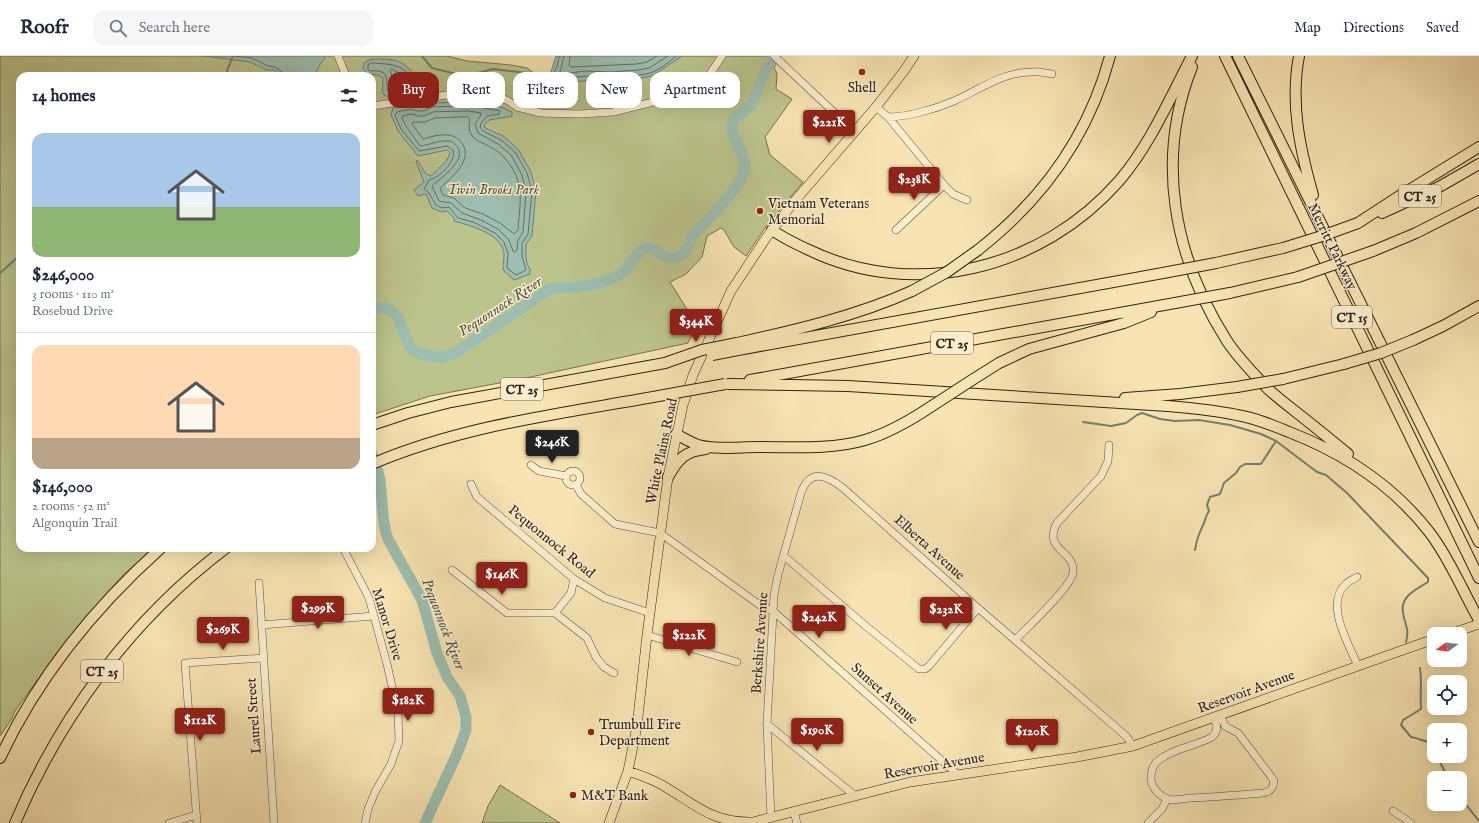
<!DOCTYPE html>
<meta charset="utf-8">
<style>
body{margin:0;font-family:"IM FELL English",serif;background:#f6f6f7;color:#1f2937;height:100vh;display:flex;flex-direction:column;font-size:15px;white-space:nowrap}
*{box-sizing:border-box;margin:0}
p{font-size:13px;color:#747a83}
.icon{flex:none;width:22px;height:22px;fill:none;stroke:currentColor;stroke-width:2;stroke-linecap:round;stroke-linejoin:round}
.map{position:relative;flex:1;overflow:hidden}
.drawer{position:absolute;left:16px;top:16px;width:360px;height:480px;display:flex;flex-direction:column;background:#fff;border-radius:12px;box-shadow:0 4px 16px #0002}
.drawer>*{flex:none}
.banner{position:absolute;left:388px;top:16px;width:380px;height:36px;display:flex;gap:8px}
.needle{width:26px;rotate:255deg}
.controls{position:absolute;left:1427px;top:571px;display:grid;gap:8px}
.controls a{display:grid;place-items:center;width:40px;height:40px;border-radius:8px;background:#fff;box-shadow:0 4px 16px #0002;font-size:20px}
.price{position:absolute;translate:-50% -34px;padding:0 9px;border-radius:4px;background:#8f2418;color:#fff;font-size:13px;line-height:26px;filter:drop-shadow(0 1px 2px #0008)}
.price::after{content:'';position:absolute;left:50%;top:24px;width:12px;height:9px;margin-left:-6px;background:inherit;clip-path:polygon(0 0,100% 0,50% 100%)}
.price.current{background:#222;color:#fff}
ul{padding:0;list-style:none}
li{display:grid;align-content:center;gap:8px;height:212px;padding:0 16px}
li+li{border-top:1px solid #e0e1e3}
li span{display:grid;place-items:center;height:124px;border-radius:12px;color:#555}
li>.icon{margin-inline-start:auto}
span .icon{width:72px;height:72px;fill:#fffc;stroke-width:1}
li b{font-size:17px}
h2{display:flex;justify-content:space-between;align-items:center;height:48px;padding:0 16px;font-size:17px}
.pill{padding:0 14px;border-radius:12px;background:#fff;box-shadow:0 4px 16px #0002;font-size:14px;line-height:36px}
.pill.current{background:#8f2418;color:#fff}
header{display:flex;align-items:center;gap:24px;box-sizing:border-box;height:56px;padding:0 20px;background:#fff;border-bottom:1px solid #e0e1e3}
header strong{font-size:19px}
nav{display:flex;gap:22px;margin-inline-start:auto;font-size:14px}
.search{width:280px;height:36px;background:#f6f6f7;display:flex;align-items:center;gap:10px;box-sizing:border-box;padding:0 14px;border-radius:12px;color:#747a83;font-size:15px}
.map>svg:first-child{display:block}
.green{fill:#bcc48d;stroke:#767454}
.water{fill:#9dbeb0;stroke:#728074}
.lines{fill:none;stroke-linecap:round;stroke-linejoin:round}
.shore{stroke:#677066;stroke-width:1}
.stream{stroke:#728074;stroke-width:2}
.river{stroke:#9dbeb0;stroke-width:11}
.minor-casing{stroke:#625341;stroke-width:8}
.major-casing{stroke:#31231b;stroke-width:10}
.highway-casing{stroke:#31231b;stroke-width:12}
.minor{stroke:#faedcd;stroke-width:7}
.major{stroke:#f7e4b2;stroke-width:9}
.highway{stroke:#f7e4b2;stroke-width:10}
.highway-bridge-casing{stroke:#31231b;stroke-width:12;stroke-linecap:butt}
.highway-bridge{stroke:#f7e4b2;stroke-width:10}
.poi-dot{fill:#8f2418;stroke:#faedcd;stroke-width:1.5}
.labels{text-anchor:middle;stroke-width:3;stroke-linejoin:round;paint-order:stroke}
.shield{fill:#faedcd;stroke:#6d6050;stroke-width:1}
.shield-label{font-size:13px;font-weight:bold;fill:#31231b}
.poi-label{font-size:14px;fill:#31231b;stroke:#faedcd;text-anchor:start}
.park-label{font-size:14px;font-style:italic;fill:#5b533d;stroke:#faedcd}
.street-label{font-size:14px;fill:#31231b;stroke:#faedcd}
.water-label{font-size:15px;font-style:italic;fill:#515248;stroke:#faedcd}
</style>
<header>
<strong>Roofr</strong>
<div class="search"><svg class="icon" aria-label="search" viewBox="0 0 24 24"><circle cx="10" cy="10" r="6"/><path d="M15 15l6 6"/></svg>Search here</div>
<nav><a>Map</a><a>Directions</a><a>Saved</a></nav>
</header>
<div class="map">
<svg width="1479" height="767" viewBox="0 0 1479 767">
<rect width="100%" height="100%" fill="#f7e4b2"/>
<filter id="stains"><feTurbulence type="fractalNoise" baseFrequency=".005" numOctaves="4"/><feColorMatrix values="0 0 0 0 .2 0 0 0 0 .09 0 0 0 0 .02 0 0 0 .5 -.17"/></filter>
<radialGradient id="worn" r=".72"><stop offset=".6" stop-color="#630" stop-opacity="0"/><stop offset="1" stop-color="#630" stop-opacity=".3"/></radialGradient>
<path class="green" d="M0,0h447l20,5 44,4 16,3 12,9 16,6 115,-27h110l-6,12 3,5 -1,16 16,10 -27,38 5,18 33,27 -38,46 -19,28 -12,-9 -10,-17 -3,-2 -14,8 -5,21 -16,17 -16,8 20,32 9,7 -11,22 -162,35 -96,18 -58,19v-339h-352v472h135l-31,26 -41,46 -27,34 -41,57 -4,9 -11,16z
M500,729l60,38h-78l6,-17z"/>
<path class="water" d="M204,0h120l1,2 -6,8 -4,10h-35l-6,-6h-7l-17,-8z
M556,0h126l-30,20 -28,5 -22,-1 -36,2 -9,6 -3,8 -5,3h-8l-15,7 -2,-4 15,-10 4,-9 7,-8z
M371,3c8,0 16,0 23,1 20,5 32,30 6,34 -6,1 -10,4 -16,1 -4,-6 1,-11 -2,-18l-5,-2 -9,-1 -5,-5 1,-6z
M469,46l32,5 11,5v4l-23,4 -5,5 1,3 18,8 15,13 13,23 5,19 -4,45 -6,8v12l1,8 3,5v5l-16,6 -11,-10c0,-5 1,-11 1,-16 -1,-20 -35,-29 -50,-33v-3l-7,-7 -5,1 -10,-4 -6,-14 -8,2 -4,-6 10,-8 -8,-20 1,-2 9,14 5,2 16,-16 3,-7 -3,-3 -29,6 -20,-25 -7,-16 2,-7 19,-3 6,2h5l8,-4z"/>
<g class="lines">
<path class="shore" d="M234,0l18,2 16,8 7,1 7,5 1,4
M559,0c0,14 -11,24 -16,37l1,2 6,-1c1,-3 2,-6 4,-9 11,-15 74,-5 96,-12 9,-3 19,-11 26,-17
M564,0l-4,16 2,2 23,-3 26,1 27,-2 11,-2 19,-12
M570,0l-1,9 2,2 66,-3 10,-2 10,-6
M372,7c16,1 38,1 39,21l-9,6 -14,2c-3,-8 3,-19 -10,-21 -4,-1 -6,1 -10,-1v-5z
M392,13l12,7 1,6 -5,3 -7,1v-7l-3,-8z
M469,50l15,2 16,3 -1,3 -12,2 -6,7 -1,4 3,4 18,9 14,12 12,21 5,18 -4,43 -6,9v13l4,14 -10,5 -9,-7 1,-15 -4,-11 -9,-9 -22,-11 -15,-4 -9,-11 -7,1 -6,-3 -7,-12 -5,-4 5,-9c10,-2 28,-19 24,-30l-6,-4 -28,5 -18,-22 -6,-14 2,-3 14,-3 6,2h6l9,-4z
M469,55l12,2v2l-6,9 3,9 20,11 13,11 11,20 4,17 -3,40 -5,8 -1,10 -2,2 -2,-1 -4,-11 -11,-11 -17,-9 -19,-7 -11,-10 -12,-2 -7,-15c7,-7 34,-24 26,-38 -2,-4 -6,-7 -10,-7 -9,-1 -19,4 -28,5l-14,-20 -4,-8 1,-2 8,-2 7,2h6l9,-4z
M468,61l2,2c-5,21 11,22 24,30 10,6 19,18 23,29 6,16 2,34 1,52l-4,4 -14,-11 -17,-9 -18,-6 -11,-10 -11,-3 -3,-7c11,-10 35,-29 21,-46 -4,-4 -8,-7 -14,-7 -8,-1 -16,2 -24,4l-11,-15 1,-2h12l10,-4z"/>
<path class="stream" d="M422,0l10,12 20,5 14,3 27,-7 36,4 16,12
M229,20l-2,-5 6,-15
M0,217l20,-18
M1083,366l28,4 15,-3 11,-8 5,-2 18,6 15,2 24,-1 31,5 31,9 15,7 41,31 9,3 21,18 81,85v4c-11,7 -28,14 -25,30 1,13 7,15 3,30
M1195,494c2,-12 4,-16 9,-27 2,-5 2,-8 5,-12l-2,-6 3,-8 10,-3 4,-11 12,-10 4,-6 5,-3h16l15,-23
M1420,612c2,14 0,26 1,41l-18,11 -2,5 10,12c8,1 12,5 20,5l3,8
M1437,700l11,22
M1460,741l19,24"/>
<path class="river" d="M372,253c35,-9 25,29 44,43 3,2 8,3 12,4 11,2 18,1 28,-3l92,-63c10,-3 19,-3 30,-3 13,-1 28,-5 40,-11 11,-6 18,-25 27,-28 12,-3 18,17 36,7 8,-5 8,-13 13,-20 12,-16 55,-52 51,-73 -2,-11 -15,-24 -13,-37 1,-10 13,-12 18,-19 10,-16 12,-37 26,-50
M372,398c3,9 7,18 8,27 3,20 1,39 8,58l34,61 15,53 10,24 13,19 6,21v13l-9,24 -32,69"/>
<defs>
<path id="minor" d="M338,0l8,20
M774,0l80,75
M372,50l88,-13 27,3 20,4 10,7 24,6 38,1 34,-2 48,-12 35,-14 10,-6 16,-24
M876,51l12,10 56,68 9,9 14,6
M888,61c20,0 47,-8 66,-16 25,-11 48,-29 77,-29 7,-1 14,1 21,2
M896,174l48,-45
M531,409l8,6 27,5
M566 422a7 7 0 1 1 14 0a7 7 0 1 1-14 0Z
M471,428l6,13 97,82 31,19 45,15
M576,429l5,9 34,30 45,9 101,73 12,5 184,163
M343,492l26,50 18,66 11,49 1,28 -8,23 -16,28 -7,17 -3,14
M784,500l83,71 52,42h6l4,-3 49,-58
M452,514l55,43h48
M1357,521c-3,2 -8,4 -11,7 -22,19 3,61 12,82
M574,523l-3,14 -16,20 32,25 9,19 8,10 10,6
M259,527l15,240
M261,569l113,-9
M647,579l90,27
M1015,584c12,-12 56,-53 58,-67 3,-23 -31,-22 -16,-50l44,-47 7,-15 1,-16
M1214,662c3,7 5,13 -2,19 -16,9 -38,11 -53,23 -6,4 -8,12 -8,19 1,9 8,17 17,20 6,2 15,0 21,-1 25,-1 49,-3 74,-5 7,-1 10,-4 11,-12l-4,-6 -32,-42 -13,-7 -5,-11
M767,668l87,71
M1393,755l18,12
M794,756l3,11
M771,762l-4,-94 7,-129 4,-20 23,-82c9,-25 25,-18 42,-5l135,120 148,128 7,10
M169,767l27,-8
M197,767l-12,-160 78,-5
M1148,767l14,-14 5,-10"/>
<path id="major" d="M1450,578l29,-10
M628,715c12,4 24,8 34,14 33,19 49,38 91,37l157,-40 167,-25 56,-11 301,-107
M609,767l19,-52 9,-45 10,-91 21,-158 15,-72 10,-30 38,-84 35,-53 27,-35 83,-96 28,-36 10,-15"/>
<path id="highway" d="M1225,0l254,522
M1238,0l241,486
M1299,0c-9,48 1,93 14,139
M1192,11c-37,93 -18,191 35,274 11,17 27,33 41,48 9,8 19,16 28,23 18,14 35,28 52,42
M1382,157l57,-26 40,-23
M1358,167l43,-28 78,-48
M772,174c11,8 24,14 37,20 106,51 233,19 310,-69 31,-36 51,-83 73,-125
M978,194c64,-50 111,-115 132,-194
M1373,195l43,-18 63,-32
M1216,207l67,-15
M1230,237l68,-16
M1413,284l30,-14 36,-20
M737,287c59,-13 119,-27 175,-52
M738,294l425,-77
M1283,323l61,-15
M750,324l425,-77
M972,324l27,-17 30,-14 95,-26 27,-11
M729,328l119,2 320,20c23,2 46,4 69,9 18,3 35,10 52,17 57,22 104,53 141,101 20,26 33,59 49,87
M1125,342l55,-4 57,-7
M372,369l36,-12 43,-11 214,-39
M676,378c7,4 14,8 22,11 19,5 41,2 60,2 35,0 73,3 107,-7 24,-7 46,-20 67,-34
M372,408c89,-38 186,-50 281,-67
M668,421c10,-18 17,-26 38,-28
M0,702c38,-81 95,-151 161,-210
M15,767c46,-108 117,-204 211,-275"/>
</defs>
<use href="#minor" class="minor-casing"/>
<use href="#major" class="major-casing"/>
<use href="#highway" class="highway-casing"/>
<use href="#minor" class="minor"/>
<use href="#major" class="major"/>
<use href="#highway" class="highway"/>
<defs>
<path id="highway-bridge" d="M1283,192l39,-12 36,-13
M1163,217l53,-10
M1298,221l75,-26
M912,235l35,-19 31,-22
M1175,247l55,-10
M712,299l26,-5
M665,307l37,-13 35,-7
M1344,308l37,-11 32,-13
M1237,331l46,-8
M653,341l72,-13
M932,350l40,-26"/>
</defs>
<use href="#highway-bridge" class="highway-bridge-casing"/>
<use href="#highway-bridge" class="highway-bridge"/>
</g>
<g class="poi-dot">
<circle cx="862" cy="16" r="4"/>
<circle cx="760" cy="155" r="4"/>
<circle cx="591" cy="676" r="4"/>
<circle cx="573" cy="739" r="4"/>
</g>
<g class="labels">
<g class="shield">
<rect x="1399" y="129" width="42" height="22" rx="3"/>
<rect x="1332" y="250" width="40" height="22" rx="3"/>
<rect x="931" y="276" width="42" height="22" rx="3"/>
<rect x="501" y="322" width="42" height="22" rx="3"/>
<rect x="81" y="604" width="42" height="22" rx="3"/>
</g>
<g class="shield-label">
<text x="1420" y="145">CT 25</text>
<text x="1352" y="266">CT 15</text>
<text x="952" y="292">CT 25</text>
<text x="522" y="338">CT 25</text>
<text x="102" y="620">CT 25</text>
</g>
<g class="poi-label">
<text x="862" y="36" text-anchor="middle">Shell</text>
<text x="768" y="152">Vietnam Veterans<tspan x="768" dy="16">Memorial</tspan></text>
<text x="599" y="673">Trumbull Fire<tspan x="599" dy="16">Department</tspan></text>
<text x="581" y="744">M&amp;T Bank</text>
</g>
<g class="park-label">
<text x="493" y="138">Twin Brooks Park</text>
</g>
<g class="street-label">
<text transform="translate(1333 190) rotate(64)" y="5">Merritt Parkway</text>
<text transform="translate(661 395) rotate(-78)" y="5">White Plains Road</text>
<text transform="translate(552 485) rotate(39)" y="5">Pequonnock Road</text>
<text transform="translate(930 491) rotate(42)" y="5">Elberta Avenue</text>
<text transform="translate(388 568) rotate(73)" y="5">Manor Drive</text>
<text transform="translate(759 587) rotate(-86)" y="5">Berkshire Avenue</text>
<text transform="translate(1246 635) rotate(-20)" y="5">Reservoir Avenue</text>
<text transform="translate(885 637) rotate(42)" y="5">Sunset Avenue</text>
<text transform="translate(253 660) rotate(-94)" y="5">Laurel Street</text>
<text transform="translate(934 709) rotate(-10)" y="5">Reservoir Avenue</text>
</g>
<g class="water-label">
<text transform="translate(500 250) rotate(-33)" y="5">Pequonnock River</text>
<text transform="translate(444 568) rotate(69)" y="5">Pequonnock River</text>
</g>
</g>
<rect width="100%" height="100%" filter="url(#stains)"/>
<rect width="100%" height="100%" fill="url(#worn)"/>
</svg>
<div class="controls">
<a><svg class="needle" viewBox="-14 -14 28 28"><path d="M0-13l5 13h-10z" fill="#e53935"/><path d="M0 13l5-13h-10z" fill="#747a83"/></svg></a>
<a><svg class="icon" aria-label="locate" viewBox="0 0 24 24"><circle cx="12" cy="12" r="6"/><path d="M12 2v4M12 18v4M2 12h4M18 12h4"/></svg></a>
<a>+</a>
<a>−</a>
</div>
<b class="price" style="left:829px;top:88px">$221K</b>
<b class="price" style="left:914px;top:145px">$238K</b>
<b class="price" style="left:696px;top:287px">$344K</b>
<b class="price current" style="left:552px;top:408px">$246K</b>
<b class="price" style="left:502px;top:540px">$146K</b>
<b class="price" style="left:318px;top:574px">$299K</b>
<b class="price" style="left:946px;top:575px">$232K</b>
<b class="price" style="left:819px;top:583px">$242K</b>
<b class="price" style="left:223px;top:595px">$269K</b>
<b class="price" style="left:689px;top:601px">$122K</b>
<b class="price" style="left:408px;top:666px">$182K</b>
<b class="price" style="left:200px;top:686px">$112K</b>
<b class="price" style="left:817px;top:696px">$190K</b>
<b class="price" style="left:1032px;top:697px">$120K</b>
<div class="banner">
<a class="pill current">Buy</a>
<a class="pill">Rent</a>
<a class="pill">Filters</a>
<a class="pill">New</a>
<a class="pill">Apartment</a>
</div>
<section class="drawer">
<h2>14 homes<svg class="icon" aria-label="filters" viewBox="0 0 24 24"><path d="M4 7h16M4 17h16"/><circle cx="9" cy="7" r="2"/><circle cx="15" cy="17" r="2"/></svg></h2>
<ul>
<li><span style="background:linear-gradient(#a9c7e8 60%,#8fb573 0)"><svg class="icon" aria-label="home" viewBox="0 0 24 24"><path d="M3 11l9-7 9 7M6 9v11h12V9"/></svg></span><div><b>$246,000</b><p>3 rooms · 110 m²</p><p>Rosebud Drive</p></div></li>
<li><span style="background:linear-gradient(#ffd9b3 75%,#b9a48a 0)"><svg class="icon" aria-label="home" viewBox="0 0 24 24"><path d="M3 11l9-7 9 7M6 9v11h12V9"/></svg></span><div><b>$146,000</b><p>2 rooms · 52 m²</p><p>Algonquin Trail</p></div></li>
</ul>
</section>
</div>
